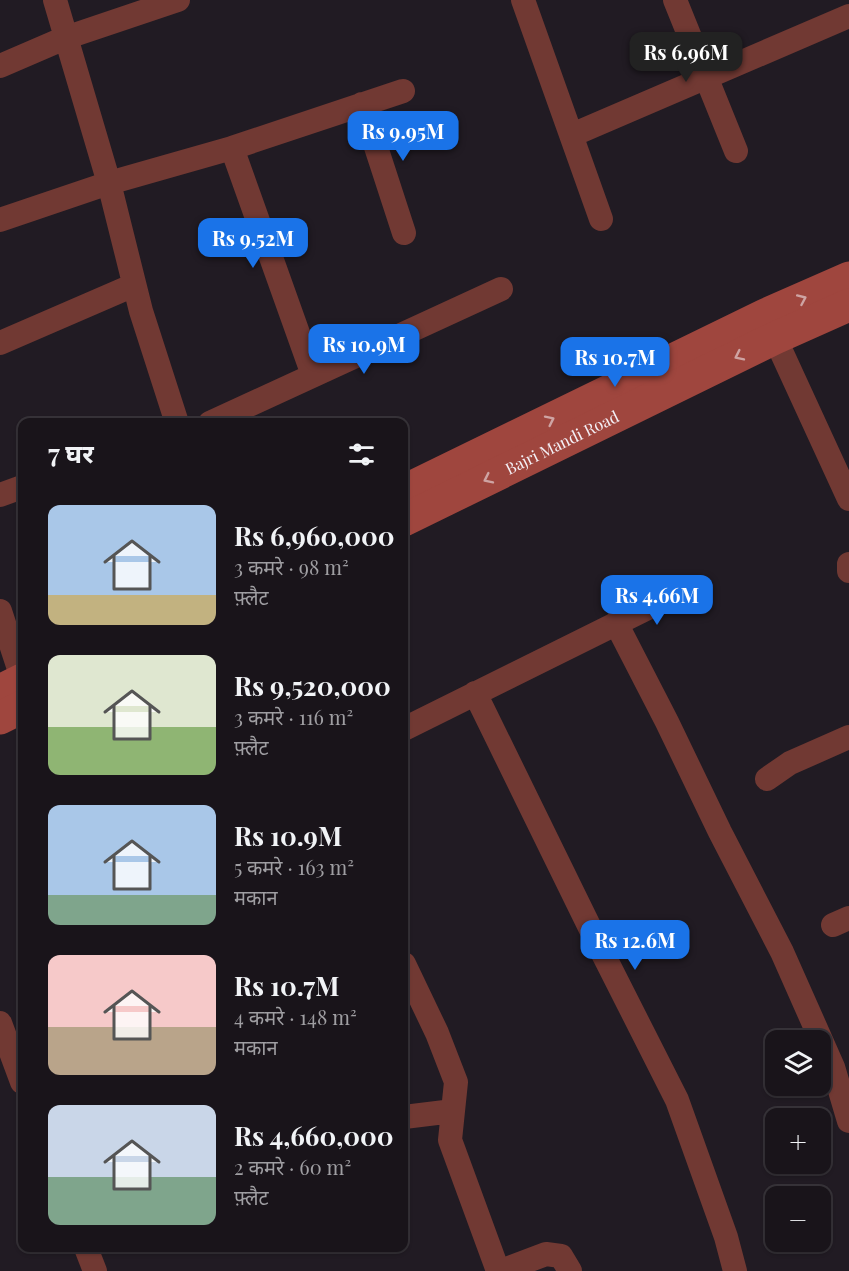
<!DOCTYPE html>
<html lang="hi">
<meta charset="utf-8">
<style>
body{margin:0;font-family:"Playfair Display","Noto Sans Devanagari",serif;background:#221d23;color:#f1f3f6;height:100vh;display:flex;flex-direction:column;font-size:22px;white-space:nowrap}
*{box-sizing:border-box;margin:0}
p{font-size:20px;color:#9f9ea2}
.icon{flex:none;width:33px;height:33px;fill:none;stroke:currentColor;stroke-width:2;stroke-linecap:round;stroke-linejoin:round}
.map{position:relative;flex:1;overflow:hidden}
.sheet{position:absolute;left:18px;top:418px;width:390px;height:834px;display:flex;flex-direction:column;background:#19141a;border-radius:12px;box-shadow:0 2px 4px #0004,0 0 0 2px #373339}
.sheet>*{flex:none}
.controls{position:absolute;left:765px;top:1030px;display:grid;gap:12px}
.controls a{display:grid;place-items:center;width:66px;height:66px;border-radius:12px;background:#19141a;box-shadow:0 2px 4px #0004,0 0 0 2px #373339;font-size:30px}
.price{position:absolute;translate:-50% -51px;padding:0 14px;border-radius:12px;background:#1a73e8;color:#fff;font-size:20px;line-height:39px;filter:drop-shadow(0 2px 3px #0008)}
.price::after{content:'';position:absolute;left:50%;top:36px;width:18px;height:14px;margin-left:-9px;background:inherit;clip-path:polygon(0 0,100% 0,50% 100%)}
.price.active{background:#222;color:#fff}
ul{padding:0;list-style:none}
li{display:flex;align-items:center;gap:18px;height:150px;padding:0 30px}
li span{display:grid;place-items:center;flex:none;width:168px;height:120px;border-radius:12px;color:#555}
li>.icon{margin-inline-start:auto}
span .icon{width:72px;height:72px;fill:#fffc;stroke-width:1}
li b{font-size:26px}
h2{display:flex;justify-content:space-between;align-items:center;height:72px;padding:0 30px;font-size:26px}
.map>svg:first-child{display:block}
.lines{fill:none;stroke-linecap:round;stroke-linejoin:round}
.street{stroke:#713933;stroke-width:24}
.secondary{stroke:#9f463e;stroke-width:33}
.oneway{stroke:#cea4a3}
.labels{text-anchor:middle;stroke-width:6;stroke-linejoin:round;paint-order:stroke}
.street-label{font-size:16px;fill:#f4f0f6;stroke:#211b23}
</style>
<div class="map">
<svg width="849" height="1271" viewBox="0 0 849 1271">
<rect width="100%" height="100%" fill="#211b23"/>
<g class="lines">
<path class="street" d="M55,0l54,183 32,128 36,112
M523,0l78,219
M675,0l61,151
M0,66l65,-28 113,-38
M362,104l42,129
M572,135l277,-119
M232,148l81,227
M0,220l109,-37 123,-35 171,-57
M775,338l74,161
M0,343l134,-58
M210,423l291,-134
M0,495l22,-8
M849,564v7
M0,611l22,67
M616,623l51,99 53,110 62,120 51,115 16,54
M475,693l119,243 83,164 49,137 9,34
M404,729l276,-137
M767,779l23,-16 59,-26
M833,925l16,-7
M404,964l33,69 19,49 -6,58 48,131
M0,1023l22,59
M404,1117l49,-6
M86,1248l9,23
M501,1271l45,-17 15,2 9,15"/>
<g class="secondary">
<path d="M404,491l361,-176 84,-37"/>
<path id="s1" d="M404,520l371,-182 74,-33"/>
<path d="M0,691l22,-11"/>
<path d="M0,718l22,-11"/>
</g>
</g>
<defs><path id="oneway-chevron" d="M-2-3.5L2.5 0L-2 3.5" fill="none" stroke-width="1.6" stroke-linecap="round" stroke-linejoin="round" transform="scale(1.5)"/></defs>
<g class="oneway">
<use href="#oneway-chevron" transform="translate(802 299) rotate(-24)"/>
<use href="#oneway-chevron" transform="translate(739 356) rotate(154)"/>
<use href="#oneway-chevron" transform="translate(550 420) rotate(-26)"/>
<use href="#oneway-chevron" transform="translate(488 479) rotate(154)"/>
</g>
<g class="labels">
<g class="street-label">
<text dy="6" stroke="none"><textPath href="#s1" startOffset="176">Bajri Mandi Road</textPath></text>
</g>
</g>
</svg>
<div class="controls">
<a><svg class="icon" aria-label="layers" viewBox="0 0 24 24"><path d="M12 4l9 5-9 5-9-5zM3 14l9 5 9-5"/></svg></a>
<a>+</a>
<a>−</a>
</div>
<b class="price active" style="left:686px;top:83px">Rs 6.96M</b>
<b class="price" style="left:403px;top:162px">Rs 9.95M</b>
<b class="price" style="left:253px;top:269px">Rs 9.52M</b>
<b class="price" style="left:364px;top:375px">Rs 10.9M</b>
<b class="price" style="left:615px;top:388px">Rs 10.7M</b>
<b class="price" style="left:657px;top:626px">Rs 4.66M</b>
<b class="price" style="left:635px;top:971px">Rs 12.6M</b>
<section class="sheet">
<h2>7 घर<svg class="icon" aria-label="filters" viewBox="0 0 24 24"><path d="M4 7h16M4 17h16"/><circle cx="9" cy="7" r="2"/><circle cx="15" cy="17" r="2"/></svg></h2>
<ul>
<li><span style="background:linear-gradient(#a9c7e8 75%,#c2b280 0)"><svg class="icon" aria-label="home" viewBox="0 0 24 24"><path d="M3 11l9-7 9 7M6 9v11h12V9"/></svg></span><div><b>Rs 6,960,000</b><p>3 कमरे · 98 m²</p><p>फ़्लैट</p></div></li>
<li><span style="background:linear-gradient(#dfe7d0 60%,#8fb573 0)"><svg class="icon" aria-label="home" viewBox="0 0 24 24"><path d="M3 11l9-7 9 7M6 9v11h12V9"/></svg></span><div><b>Rs 9,520,000</b><p>3 कमरे · 116 m²</p><p>फ़्लैट</p></div></li>
<li><span style="background:linear-gradient(#a9c7e8 75%,#7fa58c 0)"><svg class="icon" aria-label="home" viewBox="0 0 24 24"><path d="M3 11l9-7 9 7M6 9v11h12V9"/></svg></span><div><b>Rs 10.9M</b><p>5 कमरे · 163 m²</p><p>मकान</p></div></li>
<li><span style="background:linear-gradient(#f6c9c9 60%,#b9a48a 0)"><svg class="icon" aria-label="home" viewBox="0 0 24 24"><path d="M3 11l9-7 9 7M6 9v11h12V9"/></svg></span><div><b>Rs 10.7M</b><p>4 कमरे · 148 m²</p><p>मकान</p></div></li>
<li><span style="background:linear-gradient(#c9d6e8 60%,#7fa58c 0)"><svg class="icon" aria-label="home" viewBox="0 0 24 24"><path d="M3 11l9-7 9 7M6 9v11h12V9"/></svg></span><div><b>Rs 4,660,000</b><p>2 कमरे · 60 m²</p><p>फ़्लैट</p></div></li>
</ul>
</section>
</div>
